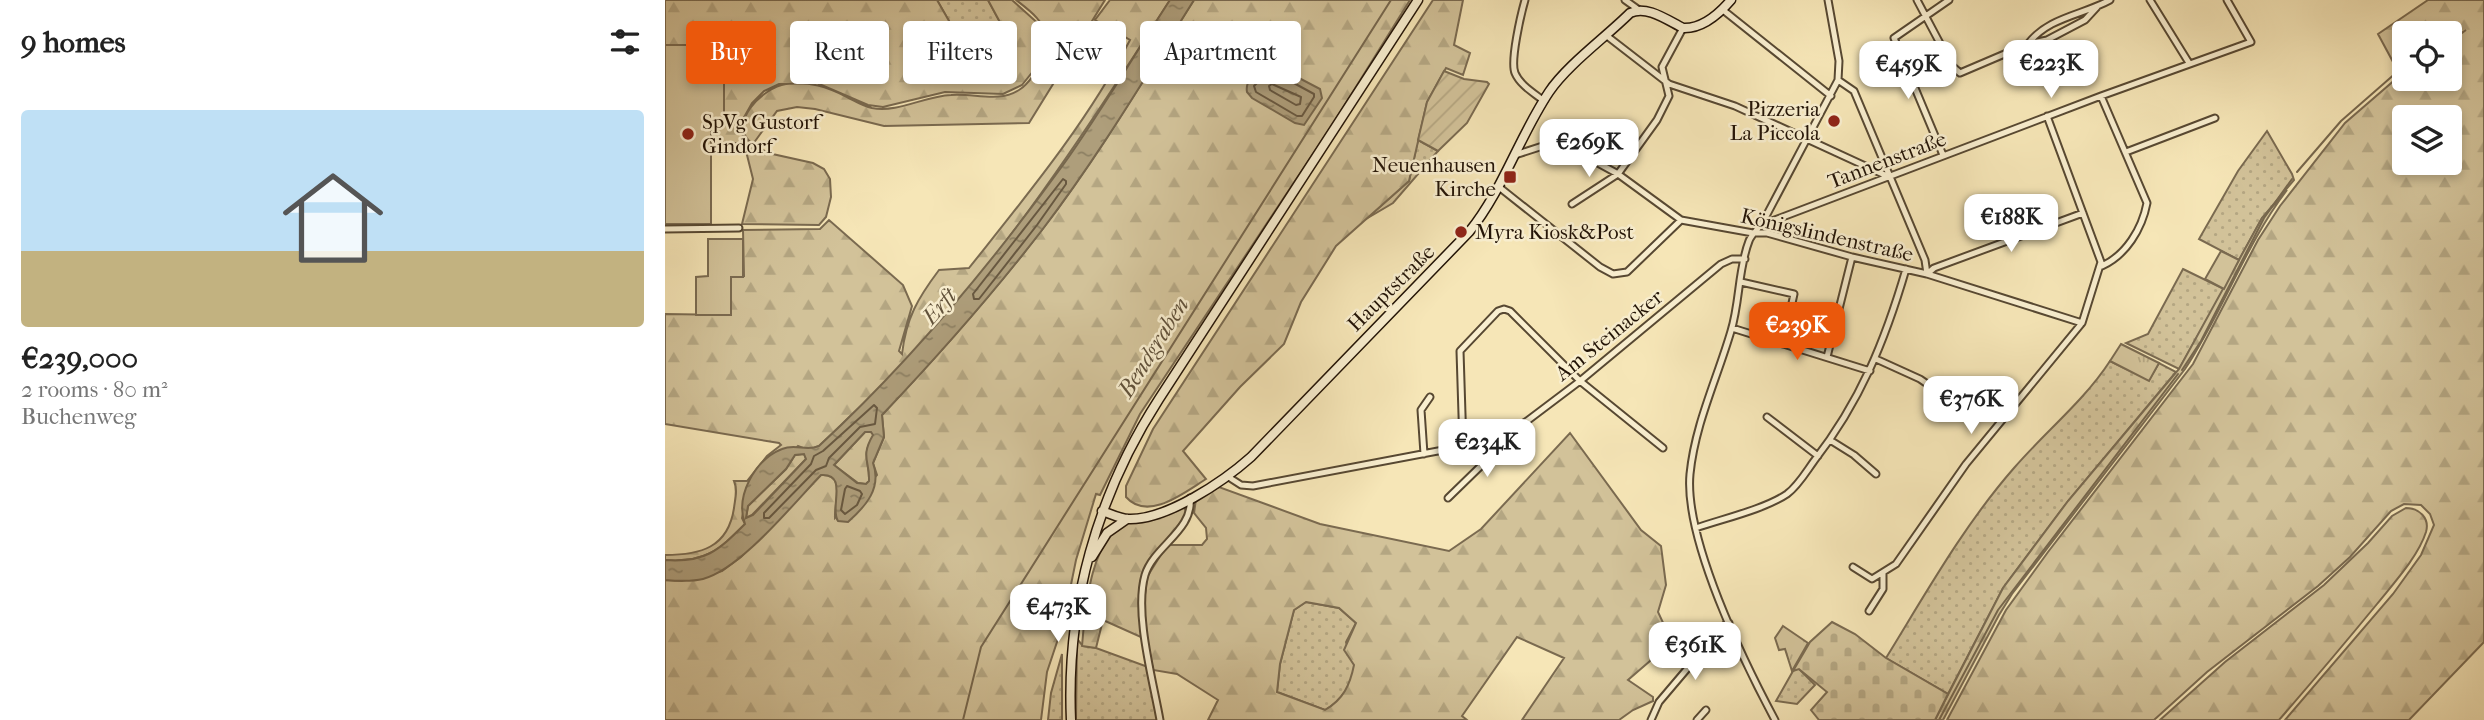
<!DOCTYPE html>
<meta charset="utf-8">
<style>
body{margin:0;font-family:"IM FELL French Canon",serif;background:#f6f6f6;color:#222;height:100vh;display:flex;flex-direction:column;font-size:26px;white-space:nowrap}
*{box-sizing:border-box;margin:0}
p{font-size:23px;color:#767676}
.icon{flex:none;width:38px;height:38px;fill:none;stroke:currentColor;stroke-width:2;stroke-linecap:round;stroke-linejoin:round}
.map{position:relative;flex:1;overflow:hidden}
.side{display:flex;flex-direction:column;background:#fff;width:665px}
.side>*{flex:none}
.hud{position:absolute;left:21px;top:21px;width:665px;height:63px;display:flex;gap:14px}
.fabs{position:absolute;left:1727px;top:21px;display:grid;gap:14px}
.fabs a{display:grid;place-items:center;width:70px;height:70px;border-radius:7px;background:#fff;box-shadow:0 4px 10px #0003;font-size:35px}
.price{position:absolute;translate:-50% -60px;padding:0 16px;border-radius:14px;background:#fff;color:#222;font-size:23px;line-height:46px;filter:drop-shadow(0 2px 4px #0008)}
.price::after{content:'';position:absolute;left:50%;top:42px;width:21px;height:16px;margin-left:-10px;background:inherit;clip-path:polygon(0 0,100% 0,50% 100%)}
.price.current{background:#ea580c;color:#fff}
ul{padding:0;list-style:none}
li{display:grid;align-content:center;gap:14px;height:371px;padding:0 21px}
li+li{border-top:2px solid #e0e0e0}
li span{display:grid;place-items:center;height:217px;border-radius:7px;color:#555}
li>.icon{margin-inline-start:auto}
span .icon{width:126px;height:126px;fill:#fffc;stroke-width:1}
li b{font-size:30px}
h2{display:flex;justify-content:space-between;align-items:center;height:84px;padding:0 21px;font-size:30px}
.chip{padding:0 24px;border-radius:7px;background:#fff;box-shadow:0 4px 10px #0003;font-size:24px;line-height:63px}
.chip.current{background:#ea580c;color:#fff}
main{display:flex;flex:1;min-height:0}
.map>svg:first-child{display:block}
.grass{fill:url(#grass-dots);stroke:#7a6a50;stroke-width:2}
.forest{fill:url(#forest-firs);stroke:#7a6a50;stroke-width:2;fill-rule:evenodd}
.cemetery{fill:url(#cemetery-stones);stroke:#7a6a50;stroke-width:2}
.park{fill:url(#park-tufts);stroke:#7a6a50;stroke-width:2}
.garden{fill:url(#garden-furrows);stroke:#7a6a50;stroke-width:2}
.pitch{fill:#d2c299;stroke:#7a6a50;stroke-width:2}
.water{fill:url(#water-ripples);stroke:#76664c;stroke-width:2;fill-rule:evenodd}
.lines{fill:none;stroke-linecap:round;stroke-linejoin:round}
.shore{stroke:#685840;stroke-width:2}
.stream{stroke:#76664c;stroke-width:2}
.street-casing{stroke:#574832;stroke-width:9}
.secondary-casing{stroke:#221306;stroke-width:11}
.street{stroke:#f9efd0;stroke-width:5}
.secondary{stroke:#f9efd0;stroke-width:8}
.poi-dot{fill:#8f2418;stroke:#f9efd0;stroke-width:2.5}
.labels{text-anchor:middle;stroke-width:5;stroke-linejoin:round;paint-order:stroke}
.poi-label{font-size:21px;fill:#221306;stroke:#f9efd0;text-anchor:end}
.street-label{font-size:21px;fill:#221306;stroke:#f9efd0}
.water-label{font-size:23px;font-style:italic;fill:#61523b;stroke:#f9efd0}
</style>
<main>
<section class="side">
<h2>9 homes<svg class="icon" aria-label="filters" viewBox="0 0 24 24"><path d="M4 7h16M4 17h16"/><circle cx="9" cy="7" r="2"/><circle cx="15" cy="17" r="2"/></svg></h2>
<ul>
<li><span style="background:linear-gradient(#bfe0f5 65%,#c2b280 0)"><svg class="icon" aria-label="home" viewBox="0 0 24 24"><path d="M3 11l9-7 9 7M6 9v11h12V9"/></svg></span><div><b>€239,000</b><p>2 rooms · 80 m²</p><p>Buchenweg</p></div></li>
</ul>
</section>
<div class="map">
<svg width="1819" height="720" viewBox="0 0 1819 720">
<defs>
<pattern id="grass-dots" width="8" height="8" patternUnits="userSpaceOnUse" patternTransform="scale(1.75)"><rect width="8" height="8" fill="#d2c299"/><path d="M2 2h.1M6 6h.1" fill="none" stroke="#b4a682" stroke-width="1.8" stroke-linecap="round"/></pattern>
<pattern id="forest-firs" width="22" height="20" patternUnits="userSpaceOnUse" patternTransform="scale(1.75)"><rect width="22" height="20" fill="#d2c299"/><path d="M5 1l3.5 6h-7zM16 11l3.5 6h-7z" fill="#b4a682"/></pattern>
<pattern id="cemetery-stones" width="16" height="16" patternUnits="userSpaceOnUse" patternTransform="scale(1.75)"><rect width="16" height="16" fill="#d2c299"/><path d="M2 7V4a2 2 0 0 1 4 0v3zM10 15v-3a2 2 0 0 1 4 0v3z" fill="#b4a682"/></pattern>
<pattern id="park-tufts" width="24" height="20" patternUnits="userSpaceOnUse" patternTransform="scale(1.75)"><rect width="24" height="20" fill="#d2c299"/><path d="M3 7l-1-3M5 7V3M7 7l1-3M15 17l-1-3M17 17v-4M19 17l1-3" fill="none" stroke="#b4a682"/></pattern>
<pattern id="garden-furrows" width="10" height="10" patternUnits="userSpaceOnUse" patternTransform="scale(1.75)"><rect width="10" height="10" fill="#d2c299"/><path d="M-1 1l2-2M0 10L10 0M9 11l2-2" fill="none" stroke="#b4a682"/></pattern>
<pattern id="water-ripples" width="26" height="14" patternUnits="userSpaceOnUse" patternTransform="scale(1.75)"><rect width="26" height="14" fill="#ae9e7b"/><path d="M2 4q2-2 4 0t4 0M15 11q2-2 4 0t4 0" fill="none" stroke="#8d8063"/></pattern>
</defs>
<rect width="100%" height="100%" fill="#f6e6b7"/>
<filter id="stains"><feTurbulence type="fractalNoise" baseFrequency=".00286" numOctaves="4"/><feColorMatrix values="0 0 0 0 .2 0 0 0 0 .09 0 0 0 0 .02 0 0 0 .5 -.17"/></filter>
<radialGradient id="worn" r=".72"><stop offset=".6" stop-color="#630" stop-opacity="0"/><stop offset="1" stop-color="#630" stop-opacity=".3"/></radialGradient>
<path class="grass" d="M272,0h51l20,37 -24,46z
M1602,131l25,43 2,6 -32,38 -23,42 -40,-21 39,-68z
M753,140l20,11 -45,52 -27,16 43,-38z
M1518,269l41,20 -45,80 -53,-26 22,-9z
M1445,361l39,19 10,-17 17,9 -108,129 -65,87 -55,106 -62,-36c40,-65 78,-133 128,-190 32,-37 70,-67 96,-107z
M641,602l33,6 17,15 -10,19c2,7 7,15 8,22 2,18 -15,38 -29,46l-48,-18 3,-28 14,-54z
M412,639l6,7 13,2 52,19 10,53h-82z
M397,654v66h-14l3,-27z
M1133,668l17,17 -18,19 -21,-3 17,-30z"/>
<path class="forest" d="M0,0h272l47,82 24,-45 -20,-37h24l29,26 6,14c-1,-18 -18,-30 -31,-40h89l-76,123 -145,3 -69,-17 -18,-2 -20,4 -24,33c-28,-19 10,-57 33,-60 24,-3 41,3 61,13 8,4 16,9 25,11 26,5 53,-12 79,-13 23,-2 48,8 68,-5 10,-6 19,-21 23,-30l-20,25 -19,9 -58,-2 -62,15 -15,-2 -51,-22 -38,1 -15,7 -12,12 -9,16 -2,13 3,6 24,15 45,10 11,6 6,10 1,18 -5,20 -7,8 -77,-1 11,-45 -9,-36h-33v-19h13v-79h-59z
M445,0h60c-67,105 -135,209 -214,305 -42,50 -89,96 -137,141l-11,4 -10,-4 -53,59 -3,13 3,6c-27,27 -40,39 -80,36v-5c35,0 63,-7 69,-47 1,-9 4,-18 0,-27h13l20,-25 14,-11 -2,-2 -114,-19v-110l66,1v-38l13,-1 -1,-46 77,-1 9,-9 74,65 9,21 -13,45 3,3c4,-36 16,-56 37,-84l30,-2c58,-73 118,-145 161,-228l-35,-20z
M529,0h216l-79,127 -191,287 -40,81 -4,-1 -20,66 -13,64 -16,48 -6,48h-376v-140l17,1 40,-10 19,-14 80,-82c25,-2 13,28 14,43l42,-43 -4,-12 11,-26 -2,-22c56,-59 110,-120 160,-185 56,-73 103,-153 152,-230z
M768,0h30l-9,45 16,8 -7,22 -17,-7 -19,34 -18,79 -73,65 -35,56 -17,42 -44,43 -57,64 23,28c-21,13 -58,43 -80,18v-11l27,-57z
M1763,0h56v642l-75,78h-124l108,-126 28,-39 13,-30 -4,-11 -9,-9 -17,-1 -13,7 -41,46 -32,29 -111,86 -53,48h-207l59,-110 42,-58 145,-188 65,-124 22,-34 65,-83 59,-51 1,7h45v-37l16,-12 -16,10v-7h-45l-1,37 -5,3 -21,-39zM1740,117h45v46h-45z
M1622,190c-42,55 -64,122 -102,179l-173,225 -13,21 -56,105h-8l68,-132 65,-87 111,-132 83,-151z
M200,432h6l3,3c-14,22 -4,26 -5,46l-3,3 -8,-1 -24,-18z
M905,433l71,97 20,16 5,39 -8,27 14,30 -44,38 25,17v4l-20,9 -14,10h-97l42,-62 -47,-21 -55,79 5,4h-259l10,-20 -41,-26 -24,-4 -6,-32 -3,-35 3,-26 20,-32h35l5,-6 -1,-11 -12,-15 2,-14 23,-12 101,37 129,27 32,-22zM641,602l33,6 17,15 -12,27 10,15c-4,20 -11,35 -29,45l-48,-18 3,-28 14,-54z
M139,454l2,5 -54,56 -6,3 2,-12 38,-37 9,-14z
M518,507l5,6 -37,47 -6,12 -2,66 -40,-18 -7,28 -14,-2c3,-34 8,-113 48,-124 7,-2 15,-1 22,-2 11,-3 21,-8 31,-13z
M1741,508c13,0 24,10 20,24 -8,25 -33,52 -49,72 -32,39 -65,78 -98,116h-119l65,-58 99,-77 44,-42 24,-27z"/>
<path class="cemetery" d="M1167,622l23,12 31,24 62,36 -13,26h-116l-8,-10 16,-18 -28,-23 -6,2 17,-29z"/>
<path class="park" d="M1456,344l38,19 -10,18 -39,-20z
M1118,626l25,17 -16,28 -7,-22 -6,1 -4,-12z"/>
<path class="garden" d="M779,71l20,8 23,3 2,2 -22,39 -29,28 -20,-11 9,-38z"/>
<path class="pitch" d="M0,45h59v79h-13v100h-46z
M43,239h35v38h-12v38h-35v-38l12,-1z
M1556,251l18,9 -15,29 -19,-10z"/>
<path class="water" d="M505,0h24c-49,78 -96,157 -152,230 -50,65 -104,126 -160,185l2,22 -11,26c9,25 -7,43 -25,59l-10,-1c-9,-13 11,-48 -17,-46 -28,29 -80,94 -118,104 -12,3 -26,2 -38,1v-20c40,3 53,-9 80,-36 -10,-27 9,-64 37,-75 14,-6 24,3 37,-3 92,-85 170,-179 244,-281 38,-53 71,-110 107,-165zM200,432h6l2,3c-13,22 -3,26 -4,46l-3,3 -9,-1 -23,-18zM139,454l2,5 -53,56 -7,3 2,-12 38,-37 9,-14z
M598,68h17l40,21 2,9 -18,27 -9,-2 -43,-25 -5,-6c-2,-11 7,-18 16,-24z"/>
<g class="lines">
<path class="shore" d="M600,75h14l35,19v3l-12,19h-5l-41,-24 -2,-6z
M607,84l29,13 -1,7 -4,1 -26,-15 -1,-4z
M398,179l3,2v3l-29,41 -58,74h-5l-1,-5z
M209,405l3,3 -2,16 -15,3 -31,31 -3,8 -10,4 -47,48h-5v-5l47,-49 3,-8 9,-5z
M182,486l13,5 2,3 -5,11 -12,9 -4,-4 4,-21z"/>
<path class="stream" d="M1632,172l44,-51 56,-49
M1517,370l19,-29 63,-123 28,-39
M298,720l18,-73 410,-647
M1274,720l59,-110 180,-236"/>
<defs>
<path id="street" d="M860,0c-4,14 -15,61 -10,73 5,12 19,20 29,28
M960,0l14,10
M1252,0l35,66 8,7 68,-29 19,-4 38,-20 12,-13
M1485,0l39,63
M1058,10l108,86
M942,36l62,48 66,22 152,70
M1363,44c20,-27 55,-29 82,-44
M1173,80l16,11 71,169 2,14
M1436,96l46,107c-5,26 -21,52 -45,63
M1461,152l89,-34
M850,155l34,-11 16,1 53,29 63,46 72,13h14l85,24 75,17 155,49
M1278,155l-49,-117 55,-38
M834,187l101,80 13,7 14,-2 54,-52
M907,204l46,-30 39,-54 12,-24 -7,-29 21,-39
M1107,221l329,-125 150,-54 -24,-42
M0,229l74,-1
M1262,274l7,-6 149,-55
M1076,282l53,12 -11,50
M1067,328l138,43
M1162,357l25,-100
M1211,359l44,20 32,22
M1102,417l51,39
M1165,440l24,15 22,19
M798,446l-3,-95 38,-40 6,-2 6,2 70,70 83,67
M759,454l-3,-44 9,-13
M562,476l14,9 12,1 243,-46 31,-19 53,-40 141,-117 11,-5h13
M783,498l39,-38 7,-19
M1031,528c26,-9 69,-19 91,-34 11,-8 19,-22 27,-33 46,-59 71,-120 92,-192
M1188,567l19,12 24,-15 70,-100 116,-141 19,-61 -54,-146
M1204,611l14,-22v-16
M495,720c-7,-40 -26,-107 -15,-145 9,-29 49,-45 45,-77
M986,720l8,-18 50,-59 16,-18 4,-2
M1032,720l9,-10
M1110,720c-31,-58 -91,-181 -85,-246 5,-50 27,-95 41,-143 9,-29 7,-62 18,-90 3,-8 11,-13 15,-21l74,-140 1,-19 -11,-61"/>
<path id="secondary" d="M437,511c9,3 18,8 27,8 38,1 95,-38 122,-62l218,-225c34,-42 50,-95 80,-140 18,-27 57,-55 81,-79 17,-8 37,7 53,15 20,1 36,-14 48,-28
M427,557l15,-24 20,-14
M406,720c-5,-115 26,-225 88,-321l259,-399"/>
</defs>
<use href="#street" class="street-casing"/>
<use href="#secondary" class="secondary-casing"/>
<use href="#street" class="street"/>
<use href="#secondary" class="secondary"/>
</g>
<g class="poi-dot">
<circle cx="1169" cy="121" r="7"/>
<circle cx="23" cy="134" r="7"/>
<rect x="838" y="170" width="14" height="14" rx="3.5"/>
<circle cx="796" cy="232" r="7"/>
</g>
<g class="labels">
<g class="poi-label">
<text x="1155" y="116">Pizzeria<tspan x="1155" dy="24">La Piccola</tspan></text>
<text x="37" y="129" text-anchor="start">SpVg Gustorf<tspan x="37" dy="24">Gindorf</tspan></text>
<text x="831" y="172">Neuenhausen<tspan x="831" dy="24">Kirche</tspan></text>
<text x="810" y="239" text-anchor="start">Myra Kiosk&amp;Post</text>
</g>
<g class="street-label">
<text transform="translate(1222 160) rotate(-21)" y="7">Tannenstraße</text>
<text transform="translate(1162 235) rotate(13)" y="7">Königslindenstraße</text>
<text transform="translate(726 288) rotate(-45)" y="7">Hauptstraße</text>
<text transform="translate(944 335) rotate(-39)" y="7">Am Steinacker</text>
</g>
<g class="water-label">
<text transform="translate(274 306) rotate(-49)" y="8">Erft</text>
<text transform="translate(488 347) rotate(-58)" y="8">Bendgraben</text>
</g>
</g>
<rect width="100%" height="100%" filter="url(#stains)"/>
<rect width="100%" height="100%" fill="url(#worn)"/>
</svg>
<div class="fabs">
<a><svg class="icon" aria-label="locate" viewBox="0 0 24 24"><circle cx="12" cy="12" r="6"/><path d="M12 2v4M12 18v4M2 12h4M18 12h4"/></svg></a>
<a><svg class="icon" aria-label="layers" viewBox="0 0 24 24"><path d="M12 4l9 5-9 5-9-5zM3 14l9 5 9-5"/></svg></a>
</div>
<b class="price" style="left:1386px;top:100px">€223K</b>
<b class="price" style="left:1243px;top:101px">€459K</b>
<b class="price" style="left:924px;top:179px">€269K</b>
<b class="price" style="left:1346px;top:254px">€188K</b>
<b class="price current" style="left:1132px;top:362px">€239K</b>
<b class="price" style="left:1306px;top:436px">€376K</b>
<b class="price" style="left:822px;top:479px">€234K</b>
<b class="price" style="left:393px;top:644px">€473K</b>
<b class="price" style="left:1030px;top:682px">€361K</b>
<div class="hud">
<a class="chip current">Buy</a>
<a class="chip">Rent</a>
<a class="chip">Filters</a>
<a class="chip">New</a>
<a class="chip">Apartment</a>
</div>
</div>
</main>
